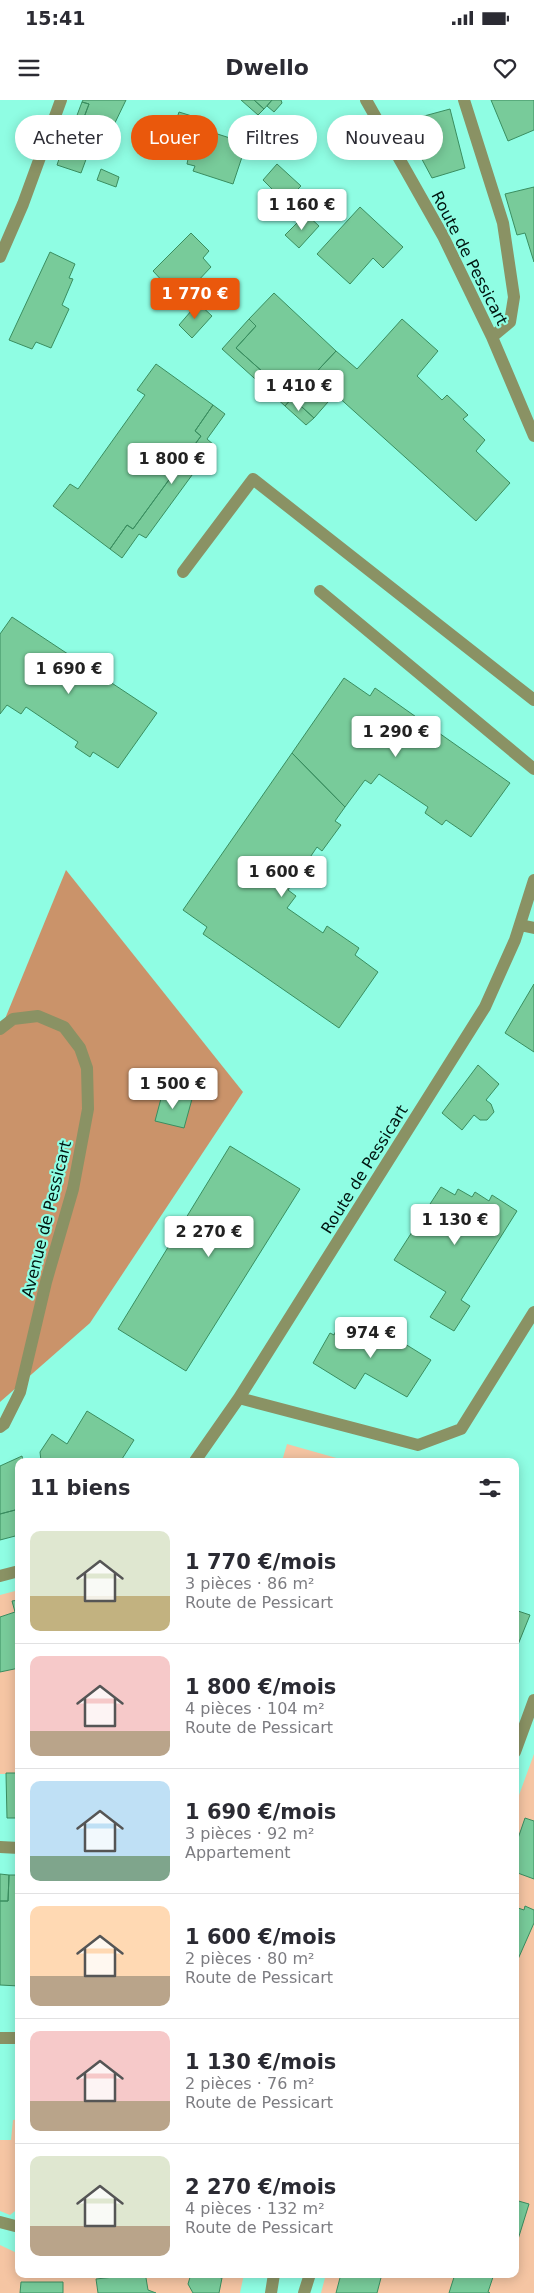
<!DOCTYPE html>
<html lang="fr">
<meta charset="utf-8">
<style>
body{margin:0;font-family:"DejaVu Sans",sans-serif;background:#f7f7f7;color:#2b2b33;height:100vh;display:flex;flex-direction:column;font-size:19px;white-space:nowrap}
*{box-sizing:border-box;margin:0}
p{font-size:16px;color:#7c7c81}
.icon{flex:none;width:28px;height:28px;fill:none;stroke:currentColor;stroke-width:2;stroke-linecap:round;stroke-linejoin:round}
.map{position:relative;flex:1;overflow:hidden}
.sheet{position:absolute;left:15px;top:1358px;width:504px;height:820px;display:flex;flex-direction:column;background:#fff;border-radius:10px;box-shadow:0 2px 12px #0003}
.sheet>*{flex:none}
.hud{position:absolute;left:15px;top:15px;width:505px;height:45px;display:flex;gap:10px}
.price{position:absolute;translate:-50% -42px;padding:0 11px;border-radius:5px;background:#fff;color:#222;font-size:16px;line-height:32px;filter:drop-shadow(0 1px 2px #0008)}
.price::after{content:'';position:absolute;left:50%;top:30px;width:15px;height:11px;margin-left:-8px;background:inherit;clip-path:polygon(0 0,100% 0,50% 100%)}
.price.active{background:#ea580c;color:#fff}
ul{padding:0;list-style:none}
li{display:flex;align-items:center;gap:15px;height:125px;padding:0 15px}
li+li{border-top:1px solid #e1e1e2}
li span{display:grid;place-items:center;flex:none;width:140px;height:100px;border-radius:10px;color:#555}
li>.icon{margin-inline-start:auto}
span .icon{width:60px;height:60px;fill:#fffc;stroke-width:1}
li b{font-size:21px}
h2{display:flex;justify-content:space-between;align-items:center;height:60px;padding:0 15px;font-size:21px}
.pill{padding:0 18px;border-radius:22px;background:#fff;box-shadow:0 2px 12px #0003;font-size:18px;line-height:45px}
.pill.active{background:#ea580c;color:#fff}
.status{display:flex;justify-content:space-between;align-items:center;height:35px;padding:0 25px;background:#fff;direction:ltr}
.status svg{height:14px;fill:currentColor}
header{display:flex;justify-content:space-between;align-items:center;height:65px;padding:0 15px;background:#fff;font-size:22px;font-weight:700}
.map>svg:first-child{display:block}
.green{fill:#f5c5a3}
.forest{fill:#ca936a}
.building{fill:#78cb9a;stroke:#3a8e60}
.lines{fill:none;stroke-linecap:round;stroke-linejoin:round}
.minor{stroke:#8a9264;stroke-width:12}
.labels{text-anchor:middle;stroke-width:4.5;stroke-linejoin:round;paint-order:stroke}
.street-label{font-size:16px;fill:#001611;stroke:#8ffde3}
</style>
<div class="status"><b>15:41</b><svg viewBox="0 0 49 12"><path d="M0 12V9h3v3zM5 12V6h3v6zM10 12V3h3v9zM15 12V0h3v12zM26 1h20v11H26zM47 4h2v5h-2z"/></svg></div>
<header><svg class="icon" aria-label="menu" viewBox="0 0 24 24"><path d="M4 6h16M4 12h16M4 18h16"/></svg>Dwello<svg class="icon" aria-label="heart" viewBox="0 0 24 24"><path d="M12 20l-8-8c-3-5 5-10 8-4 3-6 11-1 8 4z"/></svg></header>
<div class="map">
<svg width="534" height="2193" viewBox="0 0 534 2193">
<rect width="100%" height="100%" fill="#8ffde3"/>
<path class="green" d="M287,1344l60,17h-65z
M19,1490v184h-19v-179z
M534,1654v539h-213l5,-19h189v-468z
M19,2019v89l-9,7 -10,-4v-71h11l2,-20z
M0,2145l19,9v20h225l-4,19h-240z"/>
<path class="forest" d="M66,770l177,222 -153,231 -90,79v-371z"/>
<path class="building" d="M83,0h43l-15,31 -28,-11 6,-16 -7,-2z
M241,0h13l10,9 -6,6z
M254,0h18l-8,9z
M272,0h9l1,3 -8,9 -7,-6z
M491,0h43v30l-26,11z
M82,2l7,2 -6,16 -7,-2z
M450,9l15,59 -33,10 -30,-56z
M179,12l29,9 -3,9 28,9 -2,7 13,5 -11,33 -40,-13 2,-5 -8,-2 2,-10 -22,-7z
M64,44l24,10 -7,19 -24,-8z
M277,64l24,22 -16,16 -22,-22z
M101,69l18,8 -3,10 -19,-7z
M534,87v75l-9,-29 -8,2 -12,-41z
M360,107l43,40 -20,21 -10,-10 -23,26 -33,-30z
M306,114l13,12 -20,22 -14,-13z
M191,133l18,18 -6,7 8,9 -31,33 -27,-29z
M50,152l25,12 -6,14 4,1 -11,26 7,4 -18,39 -15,-6 -4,7 -23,-9z
M274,193l62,58 -44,47 -56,-50 20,-22 -7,-7z
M198,203l14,13 -20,22 -13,-13z
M249,219l7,7 -20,22 56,50 -7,8 -63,-57z
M402,219l36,32 -21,25 25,24 5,-5 21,20 -5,4 22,21 -9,11 34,32 -34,38 -141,-127 -21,24 -22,-20 44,-47 21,18z
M156,264l57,41 -18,26 6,5 -68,93 -6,-4 -17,24 -57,-43 17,-22 8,5 67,-94 -8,-5z
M292,298l22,20 -8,7 -21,-19z
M213,305l12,9 -18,25 7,6 -68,93 -7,-4 -17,24 -12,-9 17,-24 6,4 68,-93 -6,-5z
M12,517l145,96 -39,55 -25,-16 -3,5 -15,-10 3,-5 -52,-35 -5,7 -14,-9 -7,9v-80z
M344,578l26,18 5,-8 135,95 -39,54 -25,-17 -4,5 -17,-12 3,-6 -49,-33 -8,10 -6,-4 -20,27 -53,-54z
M292,653l53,54 -10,14 6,4 -19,26 -5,-4 -29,43 8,6 -9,12 36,25 4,-7 32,22 -4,7 23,17 -39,56 -136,-94 4,-7 -24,-17z
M534,884v68l-29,-19z
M478,965l21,19 -13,16 5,4 3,8 -7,8h-7l-6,-5 -12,15 -20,-17z
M163,991l29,8 -8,29 -29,-7z
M230,1046l70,43 -114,182 -68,-42z
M441,1087l14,8 3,-6 14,8 3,-5 14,9 3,-6 25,16 -56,89 9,6 -16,25 -24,-14 16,-25 -52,-32z
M344,1220l34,21 6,-10 47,29 -24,37 -42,-24 -10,16 -42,-26 17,-30 4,2 5,-11 2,2z
M87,1311l47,29 -12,19 3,2h-84l-1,-9 12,-18 15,10z
M22,1356l1,5h-4v48l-19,5v-48z
M19,1409v26l-19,5v-26z
M515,1498l3,1 -3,11 15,5 -15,37z
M19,1500v68l-19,4v-55l15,-5 -3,-11z
M6,1673h13v45h-12z
M525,1718l9,3v58l-19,-7v-25z
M0,1774l9,1 -1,26h-8z
M9,1775h10v111l-19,-1v-84h8z
M525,1806l9,4v13l-19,43v-59l9,3z
M515,2100l14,4 -14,45z
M142,2174l4,4 2,12 8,3h-58l-2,-14z
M191,2174h27l-1,3 5,1 -3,15h-26l-5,-9z
M341,2174h41l-5,19h-41z
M455,2174h39l-6,18 2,1h-41z
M21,2182h42v11h-43z"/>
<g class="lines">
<path class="minor" d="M366,0l77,136 49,101 42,99
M464,0l39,123 11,74 -4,25 -18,15
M0,157l23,-53 38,-104
M183,472l70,-93 281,221
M320,491l214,178
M520,825l14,3
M0,929l13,-10 25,-3 26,11 16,21 7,20 1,41 -15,80 -27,93 -26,110 -16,32 -4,3
M239,1298l179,47 43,-16 73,-117
M195,1361l44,-63 246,-391 30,-67 19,-60
M0,1476l19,-5
M515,1652l19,-52
M0,1747l19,1
M0,1938h19
M0,2122l19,5
M271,2193l3,-19
M304,2193l6,-19"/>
</g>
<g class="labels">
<g class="street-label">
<text transform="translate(470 158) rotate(63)" y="6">Route de Pessicart</text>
<text transform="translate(364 1069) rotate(-58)" y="6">Route de Pessicart</text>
<text transform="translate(46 1119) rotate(-76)" y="6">Avenue de Pessicart</text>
</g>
</g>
</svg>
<b class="price" style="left:302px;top:131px">1 160 €</b>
<b class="price active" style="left:195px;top:220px">1 770 €</b>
<b class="price" style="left:299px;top:312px">1 410 €</b>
<b class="price" style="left:172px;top:385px">1 800 €</b>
<b class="price" style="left:69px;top:595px">1 690 €</b>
<b class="price" style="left:396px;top:658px">1 290 €</b>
<b class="price" style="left:282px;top:798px">1 600 €</b>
<b class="price" style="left:173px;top:1010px">1 500 €</b>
<b class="price" style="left:455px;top:1146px">1 130 €</b>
<b class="price" style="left:209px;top:1158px">2 270 €</b>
<b class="price" style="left:371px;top:1259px">974 €</b>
<div class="hud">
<a class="pill">Acheter</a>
<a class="pill active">Louer</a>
<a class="pill">Filtres</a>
<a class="pill">Nouveau</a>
</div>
<section class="sheet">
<h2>11 biens<svg class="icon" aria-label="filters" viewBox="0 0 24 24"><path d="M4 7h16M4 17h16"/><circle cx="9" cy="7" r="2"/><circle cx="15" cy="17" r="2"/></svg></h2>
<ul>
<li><span style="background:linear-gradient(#dfe7d0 65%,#c2b280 0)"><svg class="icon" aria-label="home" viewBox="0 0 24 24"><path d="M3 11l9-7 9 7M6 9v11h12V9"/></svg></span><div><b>1 770 €/mois</b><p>3 pièces · 86 m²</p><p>Route de Pessicart</p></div></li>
<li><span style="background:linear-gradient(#f6c9c9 75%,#b9a48a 0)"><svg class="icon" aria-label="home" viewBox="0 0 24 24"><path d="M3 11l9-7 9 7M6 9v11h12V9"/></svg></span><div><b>1 800 €/mois</b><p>4 pièces · 104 m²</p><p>Route de Pessicart</p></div></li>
<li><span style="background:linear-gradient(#bfe0f5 75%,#7fa58c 0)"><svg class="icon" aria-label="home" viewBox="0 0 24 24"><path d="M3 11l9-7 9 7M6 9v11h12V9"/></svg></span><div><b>1 690 €/mois</b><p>3 pièces · 92 m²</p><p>Appartement</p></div></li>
<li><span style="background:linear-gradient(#ffd9b3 70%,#b9a48a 0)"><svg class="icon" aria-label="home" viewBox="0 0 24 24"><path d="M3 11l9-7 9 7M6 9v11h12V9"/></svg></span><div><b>1 600 €/mois</b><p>2 pièces · 80 m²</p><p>Route de Pessicart</p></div></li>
<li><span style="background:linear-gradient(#f6c9c9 70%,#b9a48a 0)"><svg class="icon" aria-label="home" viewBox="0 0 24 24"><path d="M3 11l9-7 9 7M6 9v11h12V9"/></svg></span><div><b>1 130 €/mois</b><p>2 pièces · 76 m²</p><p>Route de Pessicart</p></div></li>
<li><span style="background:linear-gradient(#dfe7d0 70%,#b9a48a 0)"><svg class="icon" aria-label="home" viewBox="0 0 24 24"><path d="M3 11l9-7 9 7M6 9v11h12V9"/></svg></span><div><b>2 270 €/mois</b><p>4 pièces · 132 m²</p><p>Route de Pessicart</p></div></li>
</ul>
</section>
</div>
